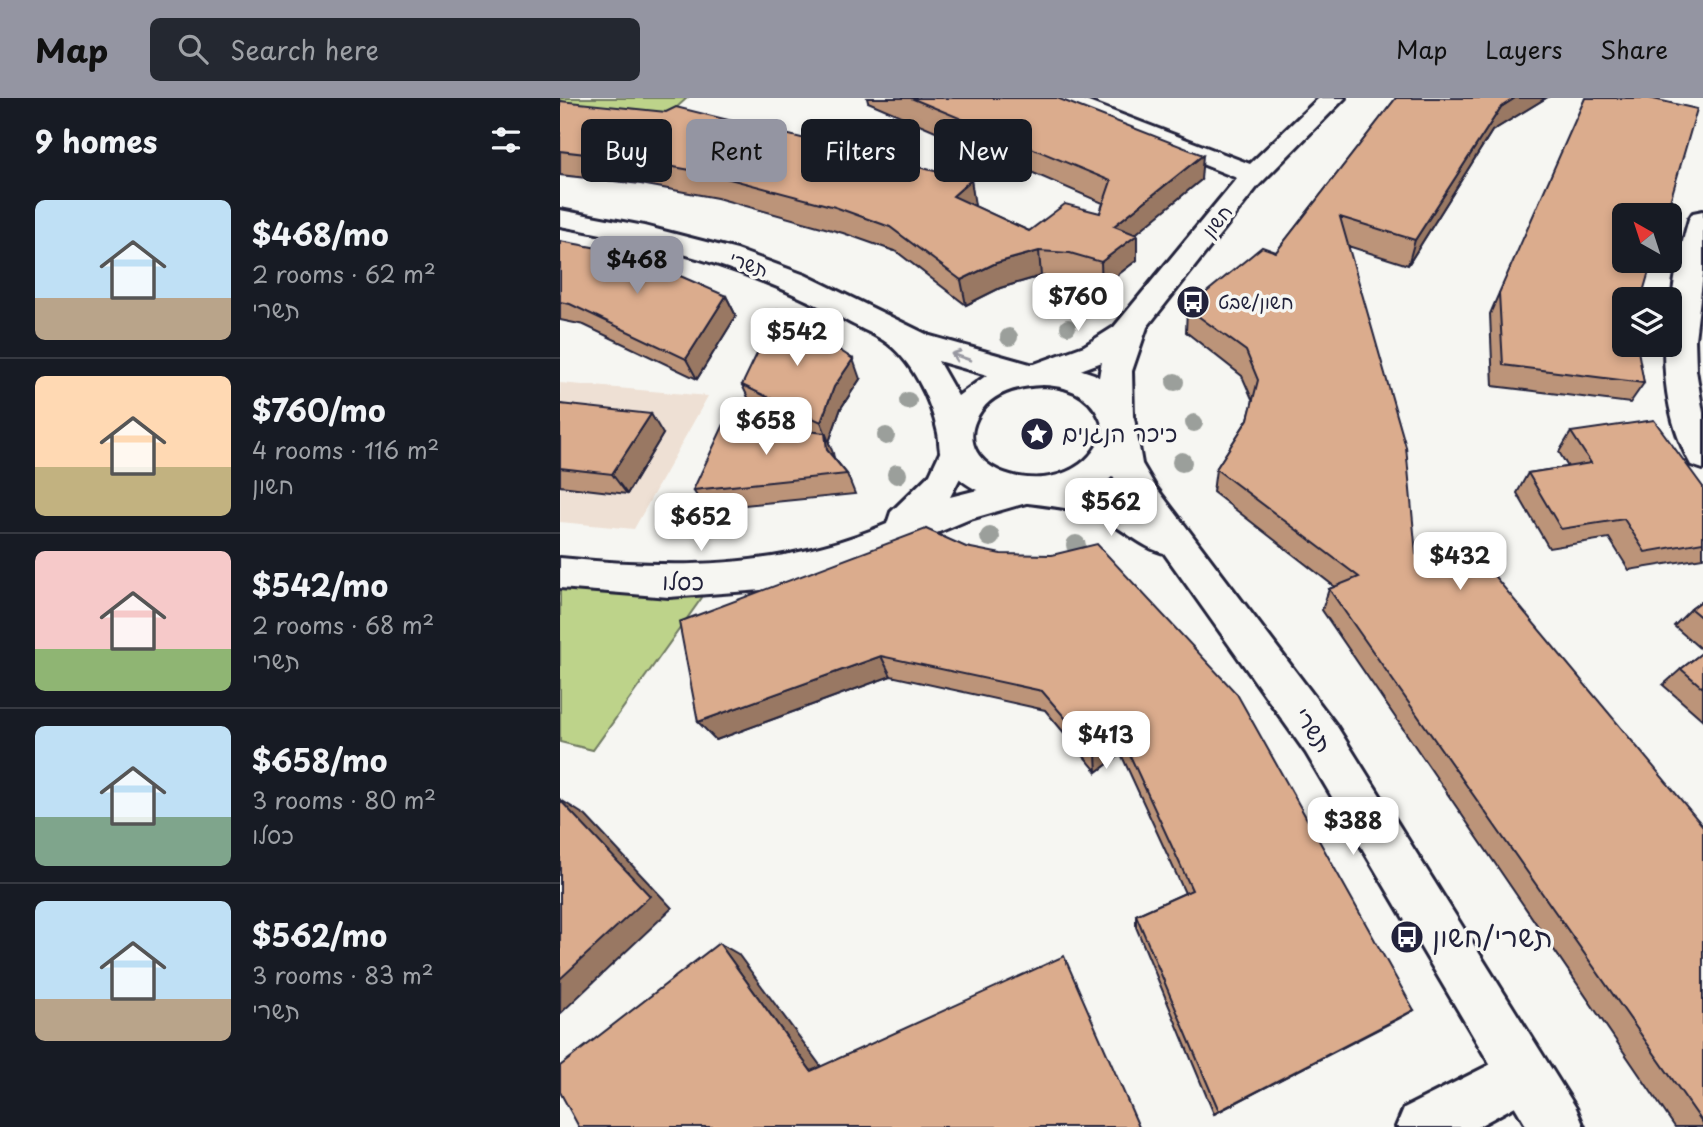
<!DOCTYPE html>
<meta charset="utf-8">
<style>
body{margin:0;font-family:"Playpen Sans","Playpen Sans Hebrew",sans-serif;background:#242831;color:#f1f3f6;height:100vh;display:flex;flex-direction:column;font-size:26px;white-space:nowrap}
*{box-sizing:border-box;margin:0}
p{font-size:23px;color:#9ea1a6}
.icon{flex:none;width:38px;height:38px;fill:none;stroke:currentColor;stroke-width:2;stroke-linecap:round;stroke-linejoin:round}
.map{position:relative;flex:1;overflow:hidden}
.side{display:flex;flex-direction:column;background:#171b24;width:560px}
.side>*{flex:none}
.banner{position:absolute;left:21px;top:21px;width:665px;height:63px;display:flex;gap:14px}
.needle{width:46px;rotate:321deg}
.fabs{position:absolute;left:1052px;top:105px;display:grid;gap:14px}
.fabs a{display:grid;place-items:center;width:70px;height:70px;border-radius:10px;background:#171b24;box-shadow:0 4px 10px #0003;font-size:35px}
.price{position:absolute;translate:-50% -60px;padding:0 16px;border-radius:14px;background:#fff;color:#222;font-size:23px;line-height:46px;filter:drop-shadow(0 2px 4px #0008)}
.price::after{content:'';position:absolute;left:50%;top:42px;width:21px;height:16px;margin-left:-10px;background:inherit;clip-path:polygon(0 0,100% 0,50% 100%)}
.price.active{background:#9495a2;color:#111}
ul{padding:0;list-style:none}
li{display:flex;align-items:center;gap:21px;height:175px;padding:0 35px}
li+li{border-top:2px solid #363941}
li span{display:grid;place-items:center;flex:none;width:196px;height:140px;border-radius:10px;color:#555}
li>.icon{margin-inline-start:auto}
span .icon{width:84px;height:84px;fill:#fffc;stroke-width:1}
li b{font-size:30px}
h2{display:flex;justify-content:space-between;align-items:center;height:84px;padding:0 35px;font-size:30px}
.chip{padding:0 24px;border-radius:10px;background:#171b24;box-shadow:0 4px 10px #0003;font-size:24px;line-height:63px}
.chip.active{background:#9495a2;color:#111}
header{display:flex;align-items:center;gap:42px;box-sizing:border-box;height:98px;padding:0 35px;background:#9495a2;color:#111}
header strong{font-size:33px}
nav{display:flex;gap:38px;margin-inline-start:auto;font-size:24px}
.search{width:490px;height:63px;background:#242831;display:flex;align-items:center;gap:18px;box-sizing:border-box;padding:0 24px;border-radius:10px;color:#9ea1a6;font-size:26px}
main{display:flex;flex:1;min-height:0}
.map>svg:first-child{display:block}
.built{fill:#eee0d4}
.green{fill:#bdd38a;stroke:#707a62;stroke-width:2}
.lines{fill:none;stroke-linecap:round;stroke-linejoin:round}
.minor-casing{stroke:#22223b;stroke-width:6}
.tertiary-casing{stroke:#22223b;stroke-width:6}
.minor{fill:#f6f6f2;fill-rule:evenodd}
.tertiary{fill:#f6f6f2;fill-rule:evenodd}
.tree{fill:#9b9f9b}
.wall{fill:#bc9479;stroke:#22223b;stroke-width:2}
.shaded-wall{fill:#997863;stroke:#22223b;stroke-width:2}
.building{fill:#dbac8d;stroke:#22223b;stroke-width:2}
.oneway{stroke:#9797a0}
.labels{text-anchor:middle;stroke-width:7;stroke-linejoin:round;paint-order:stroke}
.far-street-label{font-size:19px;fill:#22223b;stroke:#f6f6f2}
.far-poi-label{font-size:19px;fill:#22223b;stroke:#f6f6f2;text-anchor:start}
.poi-label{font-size:23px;fill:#22223b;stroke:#f6f6f2;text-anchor:start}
.street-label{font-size:23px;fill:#22223b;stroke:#f6f6f2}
.near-poi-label{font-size:28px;fill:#22223b;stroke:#f6f6f2;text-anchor:start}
</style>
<header>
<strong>Map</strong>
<div class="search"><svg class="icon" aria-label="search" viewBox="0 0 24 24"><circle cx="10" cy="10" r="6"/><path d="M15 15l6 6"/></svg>Search here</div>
<nav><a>Map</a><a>Layers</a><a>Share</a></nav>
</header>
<main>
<section class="side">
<h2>9 homes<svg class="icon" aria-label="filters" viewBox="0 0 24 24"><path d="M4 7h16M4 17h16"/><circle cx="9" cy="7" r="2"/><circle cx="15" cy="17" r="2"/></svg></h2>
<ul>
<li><span style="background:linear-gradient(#bfe0f5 70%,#b9a48a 0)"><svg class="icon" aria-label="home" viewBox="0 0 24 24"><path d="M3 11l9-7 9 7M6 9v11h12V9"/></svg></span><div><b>$468/mo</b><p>2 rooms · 62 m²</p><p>תשרי</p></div></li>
<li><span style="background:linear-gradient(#ffd9b3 65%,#c2b280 0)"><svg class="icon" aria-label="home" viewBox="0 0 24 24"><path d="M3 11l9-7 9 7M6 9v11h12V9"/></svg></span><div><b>$760/mo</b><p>4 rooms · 116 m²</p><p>חשון</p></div></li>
<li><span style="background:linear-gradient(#f6c9c9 70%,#8fb573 0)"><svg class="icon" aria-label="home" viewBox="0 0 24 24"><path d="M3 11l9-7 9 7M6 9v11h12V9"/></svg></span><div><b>$542/mo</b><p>2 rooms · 68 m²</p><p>תשרי</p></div></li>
<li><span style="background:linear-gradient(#bfe0f5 65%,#7fa58c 0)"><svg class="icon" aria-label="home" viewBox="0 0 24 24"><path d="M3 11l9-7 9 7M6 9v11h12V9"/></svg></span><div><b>$658/mo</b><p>3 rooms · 80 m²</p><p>כסלו</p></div></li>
<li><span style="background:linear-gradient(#bfe0f5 70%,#b9a48a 0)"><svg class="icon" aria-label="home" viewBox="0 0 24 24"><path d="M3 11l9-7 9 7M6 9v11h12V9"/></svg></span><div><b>$562/mo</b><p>3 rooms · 83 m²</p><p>תשרי</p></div></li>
</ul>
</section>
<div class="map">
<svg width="1143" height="1029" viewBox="0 0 1143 1029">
<rect width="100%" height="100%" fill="#f6f6f2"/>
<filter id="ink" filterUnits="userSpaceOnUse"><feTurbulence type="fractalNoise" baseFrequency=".0143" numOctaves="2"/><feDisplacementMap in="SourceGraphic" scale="14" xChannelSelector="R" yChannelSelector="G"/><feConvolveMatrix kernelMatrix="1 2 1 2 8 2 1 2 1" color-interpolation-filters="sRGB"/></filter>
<g filter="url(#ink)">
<path class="built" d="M0,285l148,13 -74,133 -74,-7z"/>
<path class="green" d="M0,0h127l-22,20 -105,-9z
M0,488l143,10 -110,154 -33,-8z"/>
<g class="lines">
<defs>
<path id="minor" d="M485,0h33l172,66 69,-66h26l-87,88 -111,141 -15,44 1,46 -4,8 -12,4 -12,-4c-10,-18 -8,-43 -3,-63l-62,23 -11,-3 -5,-8 5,-8 55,-20 30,-19 123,-149 -188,-75z
M1143,113v63l-8,65 1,31 7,43v56l-12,-4c-21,-38 -27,-77 -27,-120h6c0,-47 6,-81 19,-126l4,-6z
M396,342l12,4 5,9 -23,44 71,-18 12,4 6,9 -6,9 -63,18 -112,47 -84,23 -105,8 -109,-9v-30c113,11 221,12 327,-34l4,-12 39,-38 14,-30z
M963,950l18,8 8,18 -8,18 -64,35h-81l8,-19z"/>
<path id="tertiary" d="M0,112l84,16 93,24 68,25 125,61 100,28 40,2 24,8 21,14 19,30 8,46 13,22 181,239 240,383 8,19h-57l-221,-374 -142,-200c-24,-6 -44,-28 -69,-37 -52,-20 -118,-2 -152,-57 -5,-9 -3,-16 -5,-26 -7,-33 -26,-74 -55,-93 -12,-8 -26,-13 -38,-20 -90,-50 -184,-76 -285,-94zM378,263l49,14 -29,21zM483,287c31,1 53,14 61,45 -26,84 -168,46 -123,-19 14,-20 39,-25 62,-26zM553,378l14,23 -29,-10z"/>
</defs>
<use href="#minor" class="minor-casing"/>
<use href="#tertiary" class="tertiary-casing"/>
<use href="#minor" class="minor"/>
<use href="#tertiary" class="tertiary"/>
</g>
<g class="tree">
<circle cx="508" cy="229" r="8"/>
<circle cx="449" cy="239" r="9"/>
<circle cx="615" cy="284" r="9"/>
<circle cx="348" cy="303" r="9"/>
<circle cx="634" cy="325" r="9"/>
<circle cx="326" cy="338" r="9"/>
<circle cx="622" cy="364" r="10"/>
<circle cx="337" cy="376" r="10"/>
<circle cx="430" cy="439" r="10"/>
<circle cx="516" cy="447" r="10"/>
</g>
<path class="wall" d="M307,0h190l144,82 -66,54 2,1v25l-35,27 -31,-9 -30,-2 -41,12 -34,17 -69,-53 -54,-19 -126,-35 -76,-14 -81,-9v-74l411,79 3,26 55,25 71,-18 3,-10 -235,-101z
M836,0h150l-54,33 -84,134 -60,-19 68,308 287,272v301h-28l-353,-517 7,-21 6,-2 -122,-95 3,-23 32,-50 5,-18 -11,-25 -56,-44 1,-24 89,-56z
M0,143l166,55 10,20 -39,63 -113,-54 -24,-5z
M939,195l125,6 20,84 -14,20 -137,-17 -3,-72z
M300,281l-19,29 -12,34h-1l6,16 13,16 8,20 -150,15 -12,-19 112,-59 -53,-25 -10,-21z
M0,306l103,30 -36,60 -67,-8z
M1011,334l132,55v71l-74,12 -20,-32 -60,10 -32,-55 11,-20 40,-6 -9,-15z
M366,431l488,481 -200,104 -78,-187v-12l49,-22 -64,-139 -24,18 -52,-62 -154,-34 -175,64z
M1143,502v51l-29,-25 17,-17z
M1143,554v68l-40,-35 18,-16z"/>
<path class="shaded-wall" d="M955,0h31l-54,33 -84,134 7,-25 86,-133z
M643,57l-2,25 -86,71 -1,-25z
M411,82l4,25 -18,16 -4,-25z
M577,137v25l-35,27 -1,-25z
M479,153l2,25 -41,12 -34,17 -5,-25 35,-17z
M166,198l10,20 -39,63 -11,-20z
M293,261l7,20 -19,29 -12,34 -8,-20 13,-35z
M91,316l12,20 -36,60 -15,-20z
M265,335l8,20 3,17 -9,-20z
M321,558l10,20 -175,64 -18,-18z
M561,638v18l-24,18 -1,-18z
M1,702l25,16 86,92 -112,106z
M159,845l19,11 90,122 -17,-5z
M854,912l-14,8 -186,96 5,-3z"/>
<path class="building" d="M351,0h146l146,57 -89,71 23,9 -36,27 -31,-9 -31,-2 -43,12 -35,17 -71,-53 -55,-20 -128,-34 -78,-14 -69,-8v-50l106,11 10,-5 295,73 -18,16 76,35 36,-27 35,9 11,-32z
M836,0h119l-14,9 -86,133 -75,-23 66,230 10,107 45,-18 242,290v297l-374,-534 30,-12 -143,-108 32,-50 10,-39 -12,-29 -59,-43 75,-61 14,5z
M1025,0h64l48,11 -31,106h-42v46h28l-11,38h-17v46h13l7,38 -141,-18 -4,-72z
M0,143l70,13 96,42 -40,63 -116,-55 -10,-2z
M218,212l75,49 -19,28 -13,35 -79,-37z
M0,306l91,10 -39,60 -52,-6z
M1094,322l49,67v55l-58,10 -21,-33 -63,10 -33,-56 63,-10 -20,-31z
M165,324l100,11 2,17 20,24 -154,16z
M366,431l40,18 35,7 51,1 45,-11 140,150 177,316 -195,101 -83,-196 56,-25 -71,-154 -25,18 -54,-63 -161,-35 -183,66 -19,-100z
M1143,502v19l-12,-10z
M1143,554v36l-22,-19z
M0,702l90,96 -90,83z
M159,845l92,128 253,-115 75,171h-560l-19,-35v-26z"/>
<defs><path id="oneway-shaft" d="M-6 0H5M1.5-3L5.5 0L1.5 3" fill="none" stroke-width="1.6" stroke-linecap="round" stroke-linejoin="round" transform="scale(1.75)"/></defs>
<use class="oneway" href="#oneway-shaft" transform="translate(401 259) rotate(-161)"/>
</g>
<defs>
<symbol id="bus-disc" viewBox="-11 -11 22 22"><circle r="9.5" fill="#22223b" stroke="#f6f6f2"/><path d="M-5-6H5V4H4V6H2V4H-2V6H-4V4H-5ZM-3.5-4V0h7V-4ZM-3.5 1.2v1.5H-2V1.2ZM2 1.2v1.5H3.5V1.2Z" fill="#fff"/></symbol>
<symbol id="sight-disc" viewBox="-11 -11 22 22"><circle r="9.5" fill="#22223b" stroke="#f6f6f2"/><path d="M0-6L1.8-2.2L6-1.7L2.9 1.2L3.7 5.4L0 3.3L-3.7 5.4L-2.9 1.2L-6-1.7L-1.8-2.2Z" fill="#fff"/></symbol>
</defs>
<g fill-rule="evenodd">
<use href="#bus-disc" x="614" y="185" width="38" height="38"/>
<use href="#sight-disc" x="458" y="317" width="38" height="38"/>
<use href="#bus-disc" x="828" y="820" width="38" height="38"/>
</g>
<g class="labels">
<g class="far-street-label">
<text transform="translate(657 123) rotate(-51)" y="7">חשון</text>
<text transform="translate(189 166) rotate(20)" y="7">תשרי</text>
</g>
<g class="far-poi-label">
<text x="658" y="211">חשון/שבט</text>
</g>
<g class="poi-label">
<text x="502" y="344">כיכר הנגנים</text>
</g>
<g class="street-label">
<text transform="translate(123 484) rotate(1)" y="8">כסלו</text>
<text transform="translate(753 632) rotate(56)" y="8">תשרי</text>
</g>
<g class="near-poi-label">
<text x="872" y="849">תשרי/חשון</text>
</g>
</g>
</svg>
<div class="fabs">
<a><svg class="needle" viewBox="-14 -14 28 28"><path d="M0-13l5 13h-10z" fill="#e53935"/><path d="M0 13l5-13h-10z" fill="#9ea1a6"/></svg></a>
<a><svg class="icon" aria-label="layers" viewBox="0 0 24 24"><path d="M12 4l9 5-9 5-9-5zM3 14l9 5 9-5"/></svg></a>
</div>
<b class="price active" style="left:77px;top:198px">$468</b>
<b class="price" style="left:518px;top:235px">$760</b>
<b class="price" style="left:237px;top:270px">$542</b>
<b class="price" style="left:206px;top:359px">$658</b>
<b class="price" style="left:551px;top:440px">$562</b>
<b class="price" style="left:141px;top:455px">$652</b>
<b class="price" style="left:900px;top:494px">$432</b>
<b class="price" style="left:546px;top:673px">$413</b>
<b class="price" style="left:793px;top:759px">$388</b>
<div class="banner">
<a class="chip">Buy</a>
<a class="chip active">Rent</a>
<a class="chip">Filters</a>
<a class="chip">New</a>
</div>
</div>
</main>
